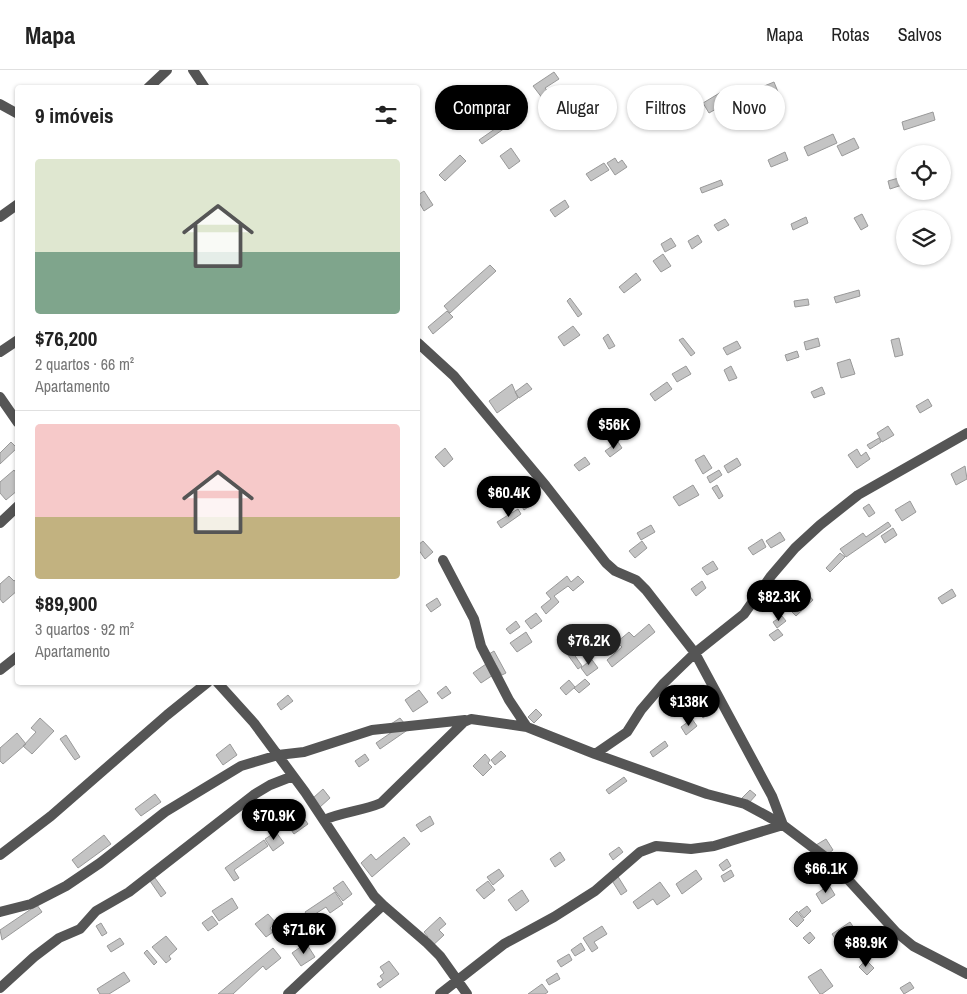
<!DOCTYPE html>
<html lang="pt">
<meta charset="utf-8">
<style>
body{margin:0;font-family:"Archivo Narrow",sans-serif;background:#f2f2f2;color:#222;height:100vh;display:flex;flex-direction:column;font-size:19px;white-space:nowrap}
*{box-sizing:border-box;margin:0}
p{font-size:16px;color:#767676}
.icon{flex:none;width:28px;height:28px;fill:none;stroke:currentColor;stroke-width:2;stroke-linecap:round;stroke-linejoin:round}
.map{position:relative;flex:1;overflow:hidden}
.side{position:absolute;left:15px;top:15px;width:405px;height:600px;display:flex;flex-direction:column;background:#fff;border-radius:5px;box-shadow:0 1px 4px #0004}
.side>*{flex:none}
.guide{position:absolute;left:435px;top:15px;width:456px;height:45px;display:flex;gap:10px}
.buttons{position:absolute;left:896px;top:75px;display:grid;gap:10px}
.buttons a{display:grid;place-items:center;width:55px;height:55px;border-radius:50%;background:#fff;box-shadow:0 1px 4px #0004;font-size:25px}
.price{position:absolute;translate:-50% -42px;padding:0 11px;border-radius:18px;background:#000;color:#fff;font-size:16px;line-height:32px;filter:drop-shadow(0 1px 2px #0008)}
.price::after{content:'';position:absolute;left:50%;top:30px;width:15px;height:11px;margin-left:-8px;background:inherit;clip-path:polygon(0 0,100% 0,50% 100%)}
.price.selected{background:#222;color:#fff}
ul{padding:0;list-style:none}
li{display:grid;align-content:center;gap:10px;height:265px;padding:0 20px}
li+li{border-top:1px solid #e0e0e0}
li span{display:grid;place-items:center;height:155px;border-radius:5px;color:#555}
li>.icon{margin-inline-start:auto}
span .icon{width:90px;height:90px;fill:#fffc;stroke-width:1}
li b{font-size:21px}
h2{display:flex;justify-content:space-between;align-items:center;height:60px;padding:0 20px;font-size:21px}
.chip{padding:0 18px;border-radius:22px;background:#fff;box-shadow:0 1px 4px #0004;font-size:18px;line-height:45px}
.chip.selected{background:#000;color:#fff}
header{display:flex;align-items:center;gap:30px;box-sizing:border-box;height:70px;padding:0 25px;background:#fff;border-bottom:1px solid #e0e0e0}
header strong{font-size:24px}
nav{display:flex;gap:28px;margin-inline-start:auto;font-size:18px}
.map>svg:first-child{display:block}
.building{fill:#c4c4c4;stroke:#999}
.lines{fill:none;stroke-linecap:round;stroke-linejoin:round}
.street{stroke:#555;stroke-width:10}
</style>
<header>
<strong>Mapa</strong>
<nav><a>Mapa</a><a>Rotas</a><a>Salvos</a></nav>
</header>
<div class="map">
<svg width="967" height="924" viewBox="0 0 967 924">
<rect width="100%" height="100%" fill="#fff"/>
<path class="building" d="M554,2l5,7 -14,9 5,6 -7,5 -10,-13z
M774,12l4,10 -32,13 -4,-10z
M497,16l6,8 -8,5 -5,-8z
M728,18l6,11 -25,14 -6,-10z
M933,42l2,8 -31,10 -2,-8z
M756,45l3,8 -7,2 -3,-8z
M502,54l3,4 -23,16 -3,-4z
M833,64l4,9 -29,13 -4,-9z
M854,68l5,10 -17,8 -5,-10z
M511,78l9,13 -11,8 -9,-13z
M785,82l3,8 -17,7 -3,-7z
M460,85l6,6 -21,20 -6,-6z
M615,88l3,5 4,-3 5,7 -12,8 -8,-12z
M604,93l5,7 -18,11 -5,-7z
M902,107l3,7 -15,5 -2,-8z
M721,110l2,5 -21,8 -2,-5z
M424,121l9,14 -9,6 -4,-7 -2,2v-11z
M565,130l4,7 -14,10 -5,-7z
M862,144l6,12 -7,4 -7,-12z
M806,147l2,6 -15,7 -2,-6z
M725,149l4,6 -11,6 -4,-6z
M698,165l4,7 -10,7 -4,-8z
M671,168l5,8 -11,6 -4,-8z
M663,184l8,12 -10,6 -8,-11z
M490,195l6,6 -46,42 -6,-7z
M636,203l5,7 -17,13 -5,-6z
M859,220l1,6 -24,7 -2,-6z
M570,228l12,16 -4,3 -11,-16z
M808,229l1,6 -14,2 -1,-6z
M447,241l6,6 -20,17 -5,-7z
M573,256l7,9 -16,11 -6,-9z
M608,264l7,12 -6,3 -6,-11z
M683,268l12,15 -4,3 -12,-16z
M818,268l2,8 -14,4 -2,-8z
M899,268l4,17 -8,2 -4,-17z
M737,271l4,7 -14,7 -4,-7z
M797,281l2,6 -12,4 -2,-6z
M850,289l5,15 -14,4 -4,-15z
M686,296l5,8 -14,8 -5,-8z
M731,296l6,12 -8,3 -5,-11z
M667,312l5,7 -17,12 -5,-7z
M527,313l5,6 -13,9 -4,-6z
M512,314l6,14 -21,15 -8,-12z
M822,317l3,7 -11,4 -3,-6z
M928,329l4,7 -12,7 -4,-7z
M888,356l6,9 -12,7 -5,-9z
M879,368l2,4 -11,7 -3,-4z
M11,372l6,6 -17,16v-11z
M618,372l4,6 -12,9 -5,-6z
M445,378l8,11 -9,8 -9,-10z
M857,379l4,7 5,-4 4,7 -13,9 -9,-13z
M704,385l8,13 -9,6 -8,-14z
M585,387l5,7 -11,7 -5,-6z
M737,388l4,7 -13,8 -4,-7z
M965,396l2,13 -11,6 -5,-11z
M14,400l4,5v15l-12,10 -6,-7v-11z
M719,400l3,5 -12,8 -3,-6z
M693,415l6,10 -20,11 -6,-9z
M717,415l6,11 -4,3 -7,-11z
M531,427l4,5 -11,8 -3,-5z
M910,431l6,11 -14,9 -7,-11z
M869,434l6,9 -6,4 -6,-9z
M518,439l3,5 -20,14 -4,-6z
M888,452l3,4 -45,31 -6,-8 23,-16 3,4z
M651,455l4,7 -14,8 -4,-7z
M893,458l4,7 -12,8 -4,-7z
M780,462l5,8 -14,8 -5,-7z
M762,469l4,8 -13,8 -5,-7z
M423,471l10,11 -8,7 -7,-10v-4z
M642,471l5,7 -12,10 -6,-7z
M840,483l5,4 -15,15 -4,-4z
M713,491l5,8 -11,6 -5,-7z
M9,506l5,5 4,-3v12l-15,13 -3,-4v-15z
M567,506l4,6 7,-6 6,6 -11,9 -5,-5 -14,10 5,6 -13,12 -5,-7 10,-8 -5,-6z
M702,511l4,7 -10,8 -5,-7z
M952,519l4,7 -14,8 -4,-6z
M808,524l5,6 -17,16 -6,-6z
M437,528l4,7 -10,7 -5,-7z
M536,543l6,8 -11,8 -6,-8z
M782,546l4,5 -9,7 -4,-6z
M516,551l4,6 -10,7 -4,-5z
M649,554l6,8 -43,35 -5,-7 15,-13 -5,-5 12,-10 5,5z
M778,559l5,6 -9,6 -5,-6z
M526,562l6,10 -15,10 -7,-9z
M569,577l13,19 -4,3 -13,-18z
M494,581l12,22 -4,2 -13,-21z
M587,583l11,15 -11,8 -6,-8 7,-6 -4,-6z
M486,594l7,11 -12,8 -8,-10z
M585,609l5,5 -11,9 -5,-5z
M569,610l6,7 -9,8 -6,-7z
M446,616l5,7 -9,6 -5,-6z
M419,620l9,12 -15,10 -8,-12z
M288,625l5,6 -12,9 -4,-6z
M712,634l3,5 -12,9 -4,-5z
M694,636l5,6 -11,8 -5,-6z
M536,639l6,6 -8,8 -6,-6z
M40,648l14,13 -22,23 -9,-8 13,-14 -5,-4z
M400,648l9,11 -29,20 -4,-6 16,-11 -4,-6z
M692,649l5,7 -11,9 -5,-8z
M17,663l9,11 -23,20 -3,-3v-13z
M66,665l14,22 -5,3 -15,-21z
M665,671l3,5 -15,11 -3,-5z
M230,674l7,11 -14,10 -7,-10z
M501,681l5,5 -11,9 -4,-5z
M365,684l4,6 -10,7 -4,-6z
M485,684l5,6 -2,3 4,4 -9,9 -10,-10z
M624,707l3,4 -18,13 -3,-4z
M323,719l7,9 -10,9 -7,-9z
M750,720l6,5 -8,9 -6,-6z
M155,724l6,8 -20,14 -6,-7z
M430,746l4,8 -13,8 -5,-7z
M303,747l5,7 -14,10 -5,-7z
M276,762l8,11 -11,8 -8,-12z
M104,765l7,9 -33,24 -6,-8z
M404,767l6,7 -38,33 -11,-14 10,-9 5,6z
M826,769l7,11 -9,7 -8,-12z
M264,770l4,6 -34,24 5,8 -5,3 -9,-13z
M619,777l4,5 -10,8 -4,-6z
M560,782l5,8 -10,7 -5,-8z
M727,789l4,7 -8,5 -4,-6z
M499,799l5,7 -11,9 -6,-8z
M696,800l6,9 -20,15 -6,-10z
M731,800l3,6 -10,6 -3,-6z
M617,805l10,16 -6,4 -10,-16z
M155,808l11,15 -5,4 -11,-16z
M343,811l9,13 -9,7 -10,-13z
M488,811l7,9 -11,9 -8,-9z
M660,812l10,14 -13,9 -4,-6 -15,10 -5,-7z
M829,815l6,10 -13,9 -6,-10z
M522,820l7,11 -13,10 -8,-11z
M335,822l8,12 -13,9 -4,-6 -17,11 -4,-6z
M232,828l6,10 -19,13 -7,-10z
M37,835l5,7 -40,28 -2,-10z
M807,836l4,5 -7,7 -5,-6z
M797,841l7,9 -7,7 -8,-8z
M268,844l8,9 -6,5 3,4 -7,5 -11,-13z
M212,846l6,8 -10,7 -6,-8z
M440,847l6,7 -7,6 5,5 -14,13 -6,-7 4,-4 -4,-5z
M850,852l6,9 -18,12 -6,-9z
M101,853l6,10 -5,3 -6,-10z
M602,856l5,8 -13,8 4,6 -6,4 -9,-14z
M810,862l5,6 -6,6 -6,-6z
M166,866l11,13 -8,7 2,3 -5,4 -14,-16z
M120,868l4,6 -13,8 -4,-6z
M864,869l2,8 -7,3 -3,-8z
M306,873l9,14 -14,9 -9,-13z
M581,873l4,7 -10,6 -4,-6z
M273,878l8,10 -15,12 -3,-4 -30,28h-15z
M147,880l10,12 -3,3 -10,-12z
M569,884l3,6 -11,7 -4,-6z
M866,890l8,8 -7,7 -8,-8z
M389,891l10,13 -19,14 -3,-4 6,-4 -3,-4 4,-3 -4,-6z
M821,899l12,17 -11,8h-2l-12,-17z
M124,902l6,9 -21,13h-9l-3,-5z
M557,903l3,6 -11,6 -3,-5z
M910,912l4,6 -10,6 -4,-6z
M542,914l6,8 -3,2h-17z"/>
<g class="lines">
<path class="street" d="M193,0l12,18
M148,18l19,-18
M0,34l18,10
M0,147l18,-13
M418,273l36,33 92,110 60,77 9,8 21,9 10,10 49,63 77,143 11,29 -69,21 -23,3 -35,-3 -16,6 -45,39 -41,26 -50,27 -64,50
M0,282l18,-12
M0,327l18,26
M0,453l18,-17
M443,490l31,59 7,27 28,54 18,27
M0,600l18,-14
M217,612l37,41 51,69 69,104 9,9 -95,89
M595,684l32,-22 14,-22 23,-27 31,-30 49,-39 27,-38 24,-28 25,-23 38,-30 109,-62
M324,750c18,-8 38,-9 57,-17l83,-81 7,-3 56,8 68,27 112,40 38,10 22,12 16,9 49,37 64,70 17,14 54,28
M0,785l51,-39 116,-101 41,-33
M383,835l44,38 13,13 27,38
M0,842l31,-8 35,-18 34,-23 65,-51 76,-46 37,-11 26,-3 68,-22 93,-10
M0,918l34,-31 25,-19 21,-9 16,-18 33,-19 126,-98 15,-9 23,-9"/>
</g>
</svg>
<div class="buttons">
<a><svg class="icon" aria-label="locate" viewBox="0 0 24 24"><circle cx="12" cy="12" r="6"/><path d="M12 2v4M12 18v4M2 12h4M18 12h4"/></svg></a>
<a><svg class="icon" aria-label="layers" viewBox="0 0 24 24"><path d="M12 4l9 5-9 5-9-5zM3 14l9 5 9-5"/></svg></a>
</div>
<b class="price" style="left:614px;top:380px">$56K</b>
<b class="price" style="left:509px;top:448px">$60.4K</b>
<b class="price" style="left:779px;top:552px">$82.3K</b>
<b class="price selected" style="left:589px;top:596px">$76.2K</b>
<b class="price" style="left:689px;top:657px">$138K</b>
<b class="price" style="left:274px;top:771px">$70.9K</b>
<b class="price" style="left:826px;top:824px">$66.1K</b>
<b class="price" style="left:304px;top:885px">$71.6K</b>
<b class="price" style="left:866px;top:898px">$89.9K</b>
<div class="guide">
<a class="chip selected">Comprar</a>
<a class="chip">Alugar</a>
<a class="chip">Filtros</a>
<a class="chip">Novo</a>
</div>
<section class="side">
<h2>9 imóveis<svg class="icon" aria-label="filters" viewBox="0 0 24 24"><path d="M4 7h16M4 17h16"/><circle cx="9" cy="7" r="2"/><circle cx="15" cy="17" r="2"/></svg></h2>
<ul>
<li><span style="background:linear-gradient(#dfe7d0 60%,#7fa58c 0)"><svg class="icon" aria-label="home" viewBox="0 0 24 24"><path d="M3 11l9-7 9 7M6 9v11h12V9"/></svg></span><div><b>$76,200</b><p>2 quartos · 66 m²</p><p>Apartamento</p></div></li>
<li><span style="background:linear-gradient(#f6c9c9 60%,#c2b280 0)"><svg class="icon" aria-label="home" viewBox="0 0 24 24"><path d="M3 11l9-7 9 7M6 9v11h12V9"/></svg></span><div><b>$89,900</b><p>3 quartos · 92 m²</p><p>Apartamento</p></div></li>
</ul>
</section>
</div>
